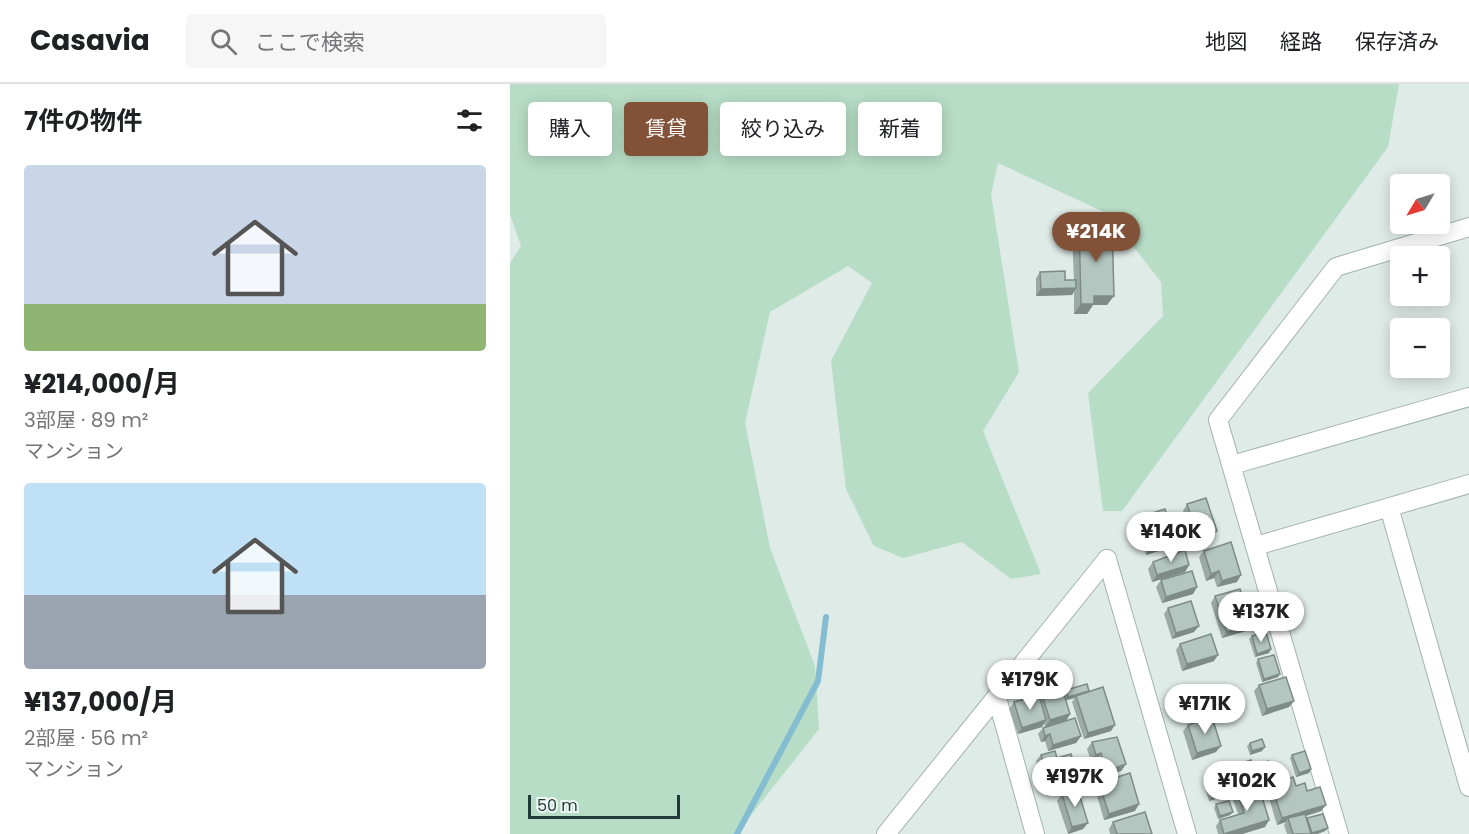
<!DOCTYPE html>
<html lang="ja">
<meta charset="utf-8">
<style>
body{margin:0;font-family:Poppins,"Noto Sans JP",sans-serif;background:#f6f6f6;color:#202124;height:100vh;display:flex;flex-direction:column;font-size:22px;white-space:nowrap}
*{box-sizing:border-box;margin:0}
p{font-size:20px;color:#757577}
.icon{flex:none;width:33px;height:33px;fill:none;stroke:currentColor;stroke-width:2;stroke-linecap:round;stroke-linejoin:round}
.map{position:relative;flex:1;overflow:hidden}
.drawer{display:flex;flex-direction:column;background:#fff;width:510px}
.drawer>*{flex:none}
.banner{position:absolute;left:18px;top:18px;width:570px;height:54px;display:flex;gap:12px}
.needle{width:39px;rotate:232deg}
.controls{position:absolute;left:880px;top:90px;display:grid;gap:12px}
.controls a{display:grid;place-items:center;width:60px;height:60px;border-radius:6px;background:#fff;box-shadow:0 3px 15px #0003;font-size:30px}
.scale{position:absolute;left:18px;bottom:15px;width:152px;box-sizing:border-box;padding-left:6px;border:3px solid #1f3b37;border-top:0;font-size:16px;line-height:21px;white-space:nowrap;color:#1f3b37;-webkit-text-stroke:4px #eff7f4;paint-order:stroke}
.price{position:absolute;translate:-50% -51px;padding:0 14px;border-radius:21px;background:#fff;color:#222;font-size:20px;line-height:39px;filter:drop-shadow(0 2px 3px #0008)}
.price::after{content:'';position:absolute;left:50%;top:36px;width:18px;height:14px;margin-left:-9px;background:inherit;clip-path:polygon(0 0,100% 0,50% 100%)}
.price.selected{background:#815238;color:#fff}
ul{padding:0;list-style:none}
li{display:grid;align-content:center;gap:12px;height:318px;padding:0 24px}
li span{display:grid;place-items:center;height:186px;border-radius:6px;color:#555}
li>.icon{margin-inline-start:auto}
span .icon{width:108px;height:108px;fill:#fffc;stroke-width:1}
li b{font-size:26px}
h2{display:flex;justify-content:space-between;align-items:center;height:72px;padding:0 24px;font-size:26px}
.tag{padding:0 21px;border-radius:6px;background:#fff;box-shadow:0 3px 15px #0003;font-size:21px;line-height:54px}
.tag.selected{background:#815238;color:#fff}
header{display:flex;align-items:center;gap:36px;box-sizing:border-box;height:84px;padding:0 30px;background:#fff;border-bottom:2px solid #e0e0e0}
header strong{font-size:28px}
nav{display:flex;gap:33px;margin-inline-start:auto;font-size:21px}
.search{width:420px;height:54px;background:#f6f6f6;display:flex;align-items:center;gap:15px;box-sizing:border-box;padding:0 21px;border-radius:6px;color:#757577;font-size:22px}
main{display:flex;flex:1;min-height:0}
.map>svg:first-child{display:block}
.green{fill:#b7ddc6}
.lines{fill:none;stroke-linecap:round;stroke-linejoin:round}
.stream{stroke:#84bdd2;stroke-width:6}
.minor-casing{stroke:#a2b3af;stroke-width:20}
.tertiary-casing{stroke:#a2b3af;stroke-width:20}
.minor{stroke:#fff;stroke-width:18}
.tertiary{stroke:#fff;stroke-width:18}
.wall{fill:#9baaa5}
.shaded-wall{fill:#7e8b86}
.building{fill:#b4c6c0;stroke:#7e8b86;stroke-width:1.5}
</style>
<header>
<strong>Casavia</strong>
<div class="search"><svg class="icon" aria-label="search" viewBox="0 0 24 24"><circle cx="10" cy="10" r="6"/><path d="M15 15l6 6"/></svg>ここで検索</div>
<nav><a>地図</a><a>経路</a><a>保存済み</a></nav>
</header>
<main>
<section class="drawer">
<h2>7件の物件<svg class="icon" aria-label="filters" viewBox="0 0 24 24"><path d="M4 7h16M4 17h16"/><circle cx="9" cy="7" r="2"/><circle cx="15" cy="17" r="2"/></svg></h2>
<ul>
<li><span style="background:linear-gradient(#c9d6e8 75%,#8fb573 0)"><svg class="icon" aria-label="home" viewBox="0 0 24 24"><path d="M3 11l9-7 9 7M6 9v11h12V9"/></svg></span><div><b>¥214,000/月</b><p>3部屋 · 89 m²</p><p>マンション</p></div></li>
<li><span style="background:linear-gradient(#bfe0f5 60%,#9aa5b1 0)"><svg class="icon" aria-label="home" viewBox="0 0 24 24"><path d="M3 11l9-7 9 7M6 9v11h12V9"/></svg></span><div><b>¥137,000/月</b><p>2部屋 · 56 m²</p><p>マンション</p></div></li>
</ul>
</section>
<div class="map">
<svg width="959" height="750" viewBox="0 0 959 750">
<rect width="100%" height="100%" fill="#dfebe7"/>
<path class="green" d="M0,0h889l-11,63 -266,364h-19l-15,-118 75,-77 -2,-34 -53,-68 -110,-51 -7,31 28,178 -36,59 58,143 -30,5 -49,-37 -59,16 -29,-12 -28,-57 -15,-128 41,-78 -24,-17 -78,46 -25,111 25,125 45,118 4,63 -83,105h-226v-571l11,-17 -11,-32z"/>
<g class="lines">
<path class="stream" d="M227,750l81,-153 8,-64"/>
<defs>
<path id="minor" d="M722,381l237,-68
M879,423l80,280
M746,462l213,-62
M487,614l38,136
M376,750l221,-275
M829,750l-121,-414 118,-153 133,-40"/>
<path id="tertiary" d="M597,475l80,275"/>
</defs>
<use href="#minor" class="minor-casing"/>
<use href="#tertiary" class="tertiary-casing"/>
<use href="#minor" class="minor"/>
<use href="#tertiary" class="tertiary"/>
</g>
<path class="wall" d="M569,139l12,11h5l7,-10 4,81h-14l-6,9h-13v-22l-2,3 -36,1v-18l4,-6 25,8h9l-2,-48z
M677,420l30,27 -5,7 -19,5 -10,-32z
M630,433l31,30 -25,8 -10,-31z
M694,467l33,31 -20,5 -3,-9 -8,3 -7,-24z
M643,478l36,3 -4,7 -33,10 -4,-13z
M651,496l36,7 -4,7 -31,9 -6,-16z
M705,512l36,29 -5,6 -24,7 -11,-35z
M658,524l26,24 -22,7 -8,-25z
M742,552l17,17 -14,4 -6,-18z
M670,560l34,17 -32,10 -6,-21z
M748,575l20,18 -16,5 -6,-19z
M535,582l14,10 -3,3 -9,3 -4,-13z
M749,601l35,16 -5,6 -27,9 -8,-25z
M556,606l22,2 23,39 -27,8 -12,-37 3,-4 -9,2 -2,-7z
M532,611l28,19 -4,7 -21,6 -1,-4 -2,4 -24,7 -9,-25 5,-7 26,-4z
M678,641l28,27 -24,8 -9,-29z
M533,644l38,8 -5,7 -28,8 -3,-10 -4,1 -3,-8z
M582,658l34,22 -5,7 -20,6 -5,-17 -5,1 -4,-12z
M740,659l12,8 -12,4 -3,-9z
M531,671l16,3 18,29 -28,9 -11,-35z
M782,671l19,14 -2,4 -13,4 -6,-19z
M748,681l14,10 -2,3 -10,3 -5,-13z
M697,690l50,7 -4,6 -44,14 -6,-21z
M589,699l36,28 -31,9 -9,-31z
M761,700l25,2 11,5 19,14 -5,6 -15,5 1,3v-1l18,13 -8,3h-30l-3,-9 2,-3 -9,3 -10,-34z
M552,710l21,35 -15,5 -11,-33z
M728,710l31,26 -4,7 -23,7h-24l-2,-8 4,-6 18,-6 -5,-14z
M706,720l14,11 -12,4 -4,-11z
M603,738l39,12h-42l-1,-5z"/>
<path class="shaded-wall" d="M566,204l-4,7 -36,1 5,-7z
M584,212h20l-7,9h-14l-6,9h-13l7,-10z
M707,447l-5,7 -19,5 5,-6z
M665,457l-4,6 -25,8 4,-6z
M679,481l-4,7 -33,10 5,-7z
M709,487l-5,7 -8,3 5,-7z
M731,491l-4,7 -20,5 5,-6z
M687,503l-4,7 -31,9 4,-6z
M741,541l-5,6 -24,7 5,-6z
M689,542l-5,6 -22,7 4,-6z
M761,565l-2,4 -14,4 2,-3z
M708,571l-4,6 -32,10 5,-7z
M770,590l-2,3 -16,5 2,-3z
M549,592l-3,3 -9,3 2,-3z
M579,607l-2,3 -11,2 -1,2 -9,2 2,-3z
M784,617l-5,6 -27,9 5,-7z
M560,630l-4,7 -21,6 5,-7z
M536,636l-4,7 -24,7 4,-6z
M605,641l-4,6 -27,8 4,-6z
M540,650l-5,7 -4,1 4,-6z
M571,652l-5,7 -28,8 5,-6z
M711,662l-5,6 -24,8 5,-7z
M755,663l-3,4 -12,4 2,-4z
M591,669l-5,7 -5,1 5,-6z
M616,680l-5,7 -20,6 5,-6z
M801,685l-2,4 -13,4 3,-4z
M762,691l-2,3 -10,3 2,-3z
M569,697l-4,6 -28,9 4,-7z
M747,697l-4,6 -44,14 5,-7z
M629,720l-4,7 -31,9 5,-6z
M816,721l-5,6 -32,10 -1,-3 -2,4 -9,3 5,-7z
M723,728l-3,3 -12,4 2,-3z
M759,736l-4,7 -23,7h-16z
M578,739l-5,6 -15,5 4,-7z
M818,744l-3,3 -8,3h-6z"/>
<path class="building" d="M569,139h11l1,11h12v-10h9l2,72h-20v8h-13z
M555,187v9h11v8l-35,1 -1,-17z
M696,414l11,33 -19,6 -11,-33z
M655,425l10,32 -25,8 -10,-32z
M721,458l10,33 -19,6 -3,-10 -8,3 -7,-23z
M675,466l4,15 -32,10 -4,-13z
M682,487l5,16 -31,10 -5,-17z
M730,505l11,36 -24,7 -12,-36z
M681,517l8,25 -23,7 -8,-25z
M756,548l5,17 -14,5 -5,-18z
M701,550l7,21 -31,9 -7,-20z
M764,571l6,19 -16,5 -6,-20z
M544,579l5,13 -10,3 -4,-13z
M776,593l8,24 -27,8 -8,-24z
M577,600l2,7 -21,6 -2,-7z
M593,603l12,38 -27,8 -12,-37z
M552,604l8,26 -20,6 -8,-25z
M529,611l7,25 -24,8 -8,-26z
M702,633l9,29 -24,7 -9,-28z
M565,634l6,18 -28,9 -3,-11 -5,2 -2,-8z
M607,653l9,27 -20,7 -5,-18 -5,2 -4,-13z
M752,655l3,8 -13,4 -2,-8z
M545,667l2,7 14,-4 8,27 -28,8 -10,-34z
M795,667l6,18 -12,4 -7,-18z
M741,676l6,21 -43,13 -7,-20z
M758,677l4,14 -10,3 -4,-13z
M620,689l9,31 -30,10 -10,-31z
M783,693l3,9 9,-3 2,8 13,-4 6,18 -44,13 -11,-34z
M749,703l10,33 -45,14 -4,-14 24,-7 -6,-19z
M568,706l10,33 -16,4 -10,-33z
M719,717l4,11 -13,4 -4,-12z
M635,728l7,22h-35l-4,-12z
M795,730l6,20h-18l-5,-16z
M813,730l5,14 -16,5 -5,-15z"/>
</svg>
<div class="controls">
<a><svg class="needle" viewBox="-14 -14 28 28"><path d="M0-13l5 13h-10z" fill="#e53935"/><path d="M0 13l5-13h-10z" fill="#757577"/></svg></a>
<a>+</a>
<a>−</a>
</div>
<div class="scale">50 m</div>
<b class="price selected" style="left:586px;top:179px">¥214K</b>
<b class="price" style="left:661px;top:479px">¥140K</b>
<b class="price" style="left:751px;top:559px">¥137K</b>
<b class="price" style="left:520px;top:627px">¥179K</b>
<b class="price" style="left:695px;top:651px">¥171K</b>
<b class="price" style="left:565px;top:724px">¥197K</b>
<b class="price" style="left:737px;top:728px">¥102K</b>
<div class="banner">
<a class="tag">購入</a>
<a class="tag selected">賃貸</a>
<a class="tag">絞り込み</a>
<a class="tag">新着</a>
</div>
</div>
</main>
